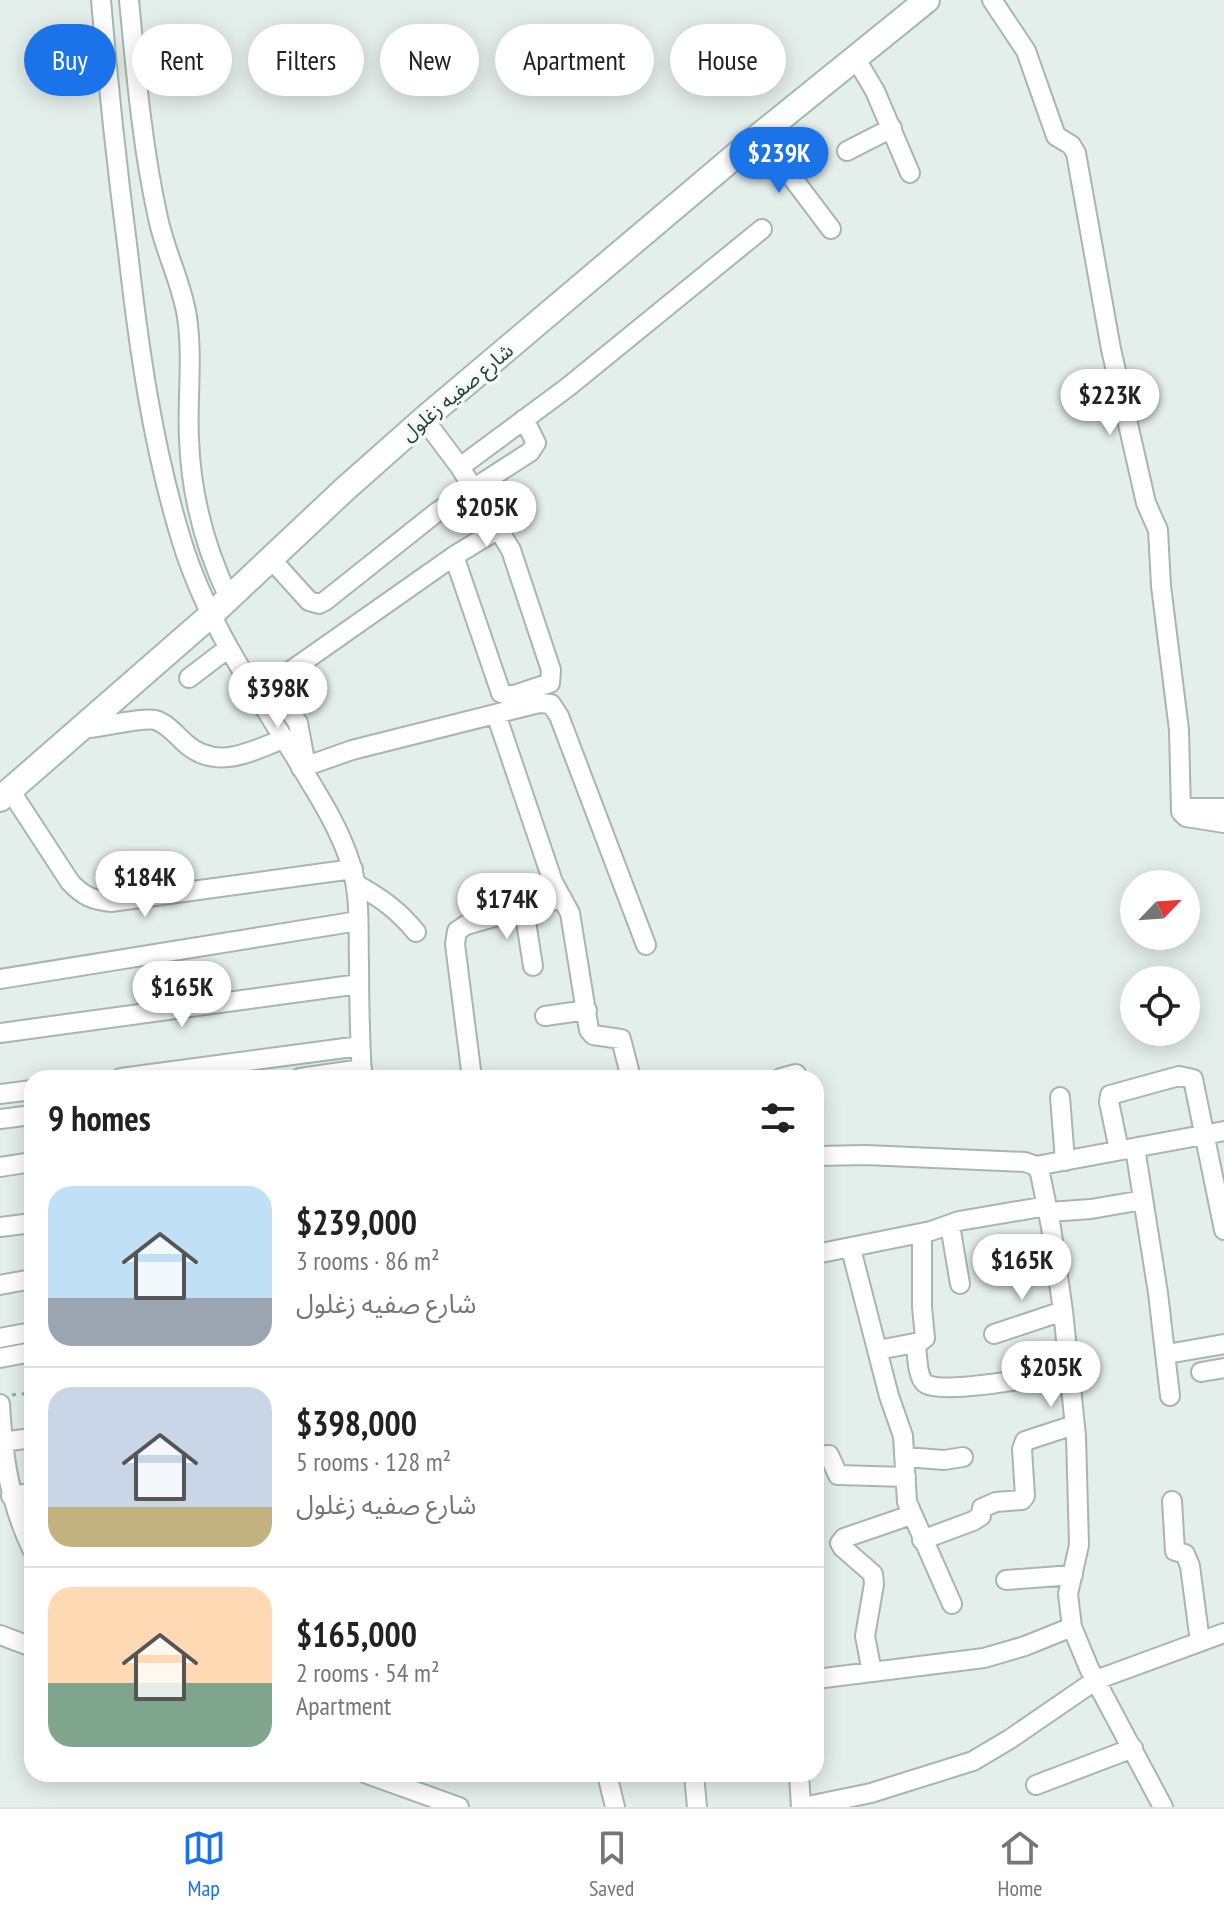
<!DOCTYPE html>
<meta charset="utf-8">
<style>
body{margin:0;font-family:"PT Sans Narrow","Noto Sans Arabic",sans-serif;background:#f2f2f2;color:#222;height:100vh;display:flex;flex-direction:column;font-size:30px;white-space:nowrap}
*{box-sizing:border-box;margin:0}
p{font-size:26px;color:#767676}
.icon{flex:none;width:44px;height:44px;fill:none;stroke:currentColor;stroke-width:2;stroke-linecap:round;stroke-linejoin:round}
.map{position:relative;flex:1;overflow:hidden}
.side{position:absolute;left:24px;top:1070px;width:800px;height:712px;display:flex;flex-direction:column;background:#fff;border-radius:24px;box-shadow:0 4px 20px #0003}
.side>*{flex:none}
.banner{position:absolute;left:24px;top:24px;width:800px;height:72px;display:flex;gap:16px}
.needle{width:52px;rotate:65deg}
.controls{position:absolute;left:1120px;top:870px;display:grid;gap:16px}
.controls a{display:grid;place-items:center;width:80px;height:80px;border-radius:50%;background:#fff;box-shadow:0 4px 20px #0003;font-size:40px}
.price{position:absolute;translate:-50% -68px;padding:0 18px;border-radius:28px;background:#fff;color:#222;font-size:26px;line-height:52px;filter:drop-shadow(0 2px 4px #0008)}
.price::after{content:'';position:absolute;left:50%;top:48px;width:24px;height:18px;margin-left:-12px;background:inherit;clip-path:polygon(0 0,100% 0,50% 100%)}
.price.current{background:#1a73e8;color:#fff}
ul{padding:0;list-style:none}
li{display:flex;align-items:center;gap:24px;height:200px;padding:0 24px}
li+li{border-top:2px solid #e0e0e0}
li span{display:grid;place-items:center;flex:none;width:224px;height:160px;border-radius:24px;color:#555}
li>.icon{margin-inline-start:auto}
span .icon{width:96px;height:96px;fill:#fffc;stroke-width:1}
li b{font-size:34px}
h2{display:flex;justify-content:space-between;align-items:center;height:96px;padding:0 24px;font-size:34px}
.pill{padding:0 28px;border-radius:36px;background:#fff;box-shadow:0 4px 20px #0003;font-size:28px;line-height:72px}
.pill.current{background:#1a73e8;color:#fff}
.tab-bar{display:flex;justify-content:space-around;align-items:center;height:112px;border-top:2px solid #e0e0e0;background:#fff;font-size:22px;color:#767676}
.tab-bar a{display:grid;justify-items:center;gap:4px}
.tab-bar .current{color:#1a73e8}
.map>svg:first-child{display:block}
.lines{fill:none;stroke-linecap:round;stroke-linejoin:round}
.street-casing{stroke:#a6b6b1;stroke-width:22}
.secondary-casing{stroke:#a1bab2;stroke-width:28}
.path{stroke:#83b3a5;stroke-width:3;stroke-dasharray:4 6;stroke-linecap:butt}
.street{stroke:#fff;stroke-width:18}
.secondary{stroke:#fff;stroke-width:24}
.labels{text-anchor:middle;stroke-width:7;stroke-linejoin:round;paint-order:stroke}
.street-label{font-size:20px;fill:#224039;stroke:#f5faf7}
</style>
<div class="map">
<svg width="1224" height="1807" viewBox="0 0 1224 1807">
<rect width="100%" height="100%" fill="#e4eeea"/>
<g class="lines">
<defs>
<path id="street" d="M101,0c7,84 16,168 27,252 11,98 25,196 54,290 24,78 70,145 112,213 20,34 44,69 56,107 11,32 8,68 9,101 0,39 1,77 3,115
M129,0c7,73 13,146 29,218 7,34 24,65 29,99 6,41 0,82 2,122 2,56 16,109 40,159
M992,0l34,51 30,85 15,9 5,8 35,196 35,154 12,27 3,56 18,144 2,82 5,5 38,6
M856,59l19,32 35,82
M760,135l71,94
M847,151l45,-23
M424,419l36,48 51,83 40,120 -1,13 -39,13 -10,-3 -47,-137
M460,467l108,-80 194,-158
M271,559l38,42 10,3 6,-3 112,-89 93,-60 6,-9 -12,-24
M189,678l38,-29
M271,685l27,38 8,43
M256,695l198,-139 46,-28
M496,714l57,168 17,31 19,117 4,5 28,4 10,39
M81,729c17,-1 62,-12 74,-9 12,3 21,15 30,23 31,28 65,9 98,-4
M301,768l51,-18 187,-47 12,1 8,12 87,229
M10,790l60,92c13,14 22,18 41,20l242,-33
M1191,808h33
M356,884c25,14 42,26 60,48
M524,909l9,57
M0,979l358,-58
M545,1016l42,-6
M0,1033l359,-49
M121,1078l239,-32
M300,1078l62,-9
M472,1078l-17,-134 2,-13 9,-6 96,-27
M781,1078l15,-4
M0,1094l32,-4
M1060,1097l5,64
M0,1119l32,-4
M1135,1148l23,145 12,103
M1119,1150l-10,-48 1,-7 69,-19 14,3 31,151
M816,1156l50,-1 159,7 11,4 4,7 11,54 12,84 13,125 3,109 -11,49 4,33 17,41 74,139
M1036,1166l188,-35
M0,1167l32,-5
M1049,1212l42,-3 52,-9
M950,1225l10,59
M0,1227l32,-4
M851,1249l38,147 14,40 4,66 45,102
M816,1254l115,-23 28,-10 88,-15
M0,1285l32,-6
M994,1334l69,-23
M0,1338l32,-6
M916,1343c1,10 1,36 10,41 20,11 115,-8 142,-12
M878,1350l42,-8 5,-4 -3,-31v-74
M1167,1354l57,-10
M0,1358l32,-6
M1201,1372l23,-4
M0,1404c3,52 9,97 32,145
M2,1442l30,-4
M816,1456l13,-1 9,20 68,2
M905,1457l39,3 19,-3
M11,1496l21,-3
M1172,1501l3,50 10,3 5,12 10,76
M922,1540l51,-19 8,-5 1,-8 14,-6 26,-2 3,-4 -3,-47 3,-8 49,-16
M1006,1580l67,-5
M0,1635l32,12
M872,1672l-7,-36 9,-52 -1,-10 -30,-26 -3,-5 4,-5 67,-23
M816,1679l168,-21 41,-12 47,-19
M367,1774l92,33
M607,1774l8,33
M694,1774l3,33
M799,1774l2,33
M1036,1785l97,-37
M803,1807l68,-14 102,-32 37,-22 86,-59 128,-47"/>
<path id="secondary" d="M0,799l212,-185 133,-125 79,-70 336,-284 167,-135"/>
</defs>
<use href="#street" class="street-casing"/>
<use href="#secondary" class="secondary-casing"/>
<path class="path" d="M12,1395l20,-2"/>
<use href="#street" class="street"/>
<use href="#secondary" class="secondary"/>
</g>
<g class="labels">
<g class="street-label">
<text transform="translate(457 392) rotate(-40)" y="7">شارع صفيه زغلول</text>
</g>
</g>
</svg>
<div class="controls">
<a><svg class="needle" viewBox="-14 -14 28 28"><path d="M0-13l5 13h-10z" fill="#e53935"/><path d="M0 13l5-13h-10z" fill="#767676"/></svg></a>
<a><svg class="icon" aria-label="locate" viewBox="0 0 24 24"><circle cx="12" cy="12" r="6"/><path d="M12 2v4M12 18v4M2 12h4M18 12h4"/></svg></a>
</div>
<b class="price current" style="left:779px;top:195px">$239K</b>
<b class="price" style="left:1110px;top:437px">$223K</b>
<b class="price" style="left:487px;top:549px">$205K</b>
<b class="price" style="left:278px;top:730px">$398K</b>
<b class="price" style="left:145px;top:919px">$184K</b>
<b class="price" style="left:507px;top:941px">$174K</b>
<b class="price" style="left:182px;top:1029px">$165K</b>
<b class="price" style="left:1022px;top:1302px">$165K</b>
<b class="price" style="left:1051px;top:1409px">$205K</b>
<div class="banner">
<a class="pill current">Buy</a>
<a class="pill">Rent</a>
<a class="pill">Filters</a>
<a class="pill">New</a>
<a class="pill">Apartment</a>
<a class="pill">House</a>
</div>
<section class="side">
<h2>9 homes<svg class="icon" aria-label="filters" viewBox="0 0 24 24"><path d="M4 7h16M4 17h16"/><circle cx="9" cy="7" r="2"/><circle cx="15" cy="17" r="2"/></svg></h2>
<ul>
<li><span style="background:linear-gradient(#bfe0f5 70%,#9aa5b1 0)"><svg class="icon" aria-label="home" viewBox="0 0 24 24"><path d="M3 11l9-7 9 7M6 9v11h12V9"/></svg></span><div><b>$239,000</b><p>3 rooms · 86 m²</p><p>شارع صفيه زغلول</p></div></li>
<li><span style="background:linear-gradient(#c9d6e8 75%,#c2b280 0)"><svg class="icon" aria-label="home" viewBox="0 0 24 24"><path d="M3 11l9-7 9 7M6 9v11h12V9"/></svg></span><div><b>$398,000</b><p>5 rooms · 128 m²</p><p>شارع صفيه زغلول</p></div></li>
<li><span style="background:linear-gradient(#ffd9b3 60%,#7fa58c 0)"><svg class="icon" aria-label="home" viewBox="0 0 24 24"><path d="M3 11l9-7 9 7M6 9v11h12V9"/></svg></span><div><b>$165,000</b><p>2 rooms · 54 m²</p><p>Apartment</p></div></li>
</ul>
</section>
</div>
<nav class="tab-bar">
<a class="current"><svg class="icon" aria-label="map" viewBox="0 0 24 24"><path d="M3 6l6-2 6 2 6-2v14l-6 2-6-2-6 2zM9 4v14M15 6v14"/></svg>Map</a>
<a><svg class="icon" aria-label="saved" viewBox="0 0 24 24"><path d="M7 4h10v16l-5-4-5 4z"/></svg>Saved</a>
<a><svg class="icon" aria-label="home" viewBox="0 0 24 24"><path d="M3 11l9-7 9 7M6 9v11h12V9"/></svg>Home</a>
</nav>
